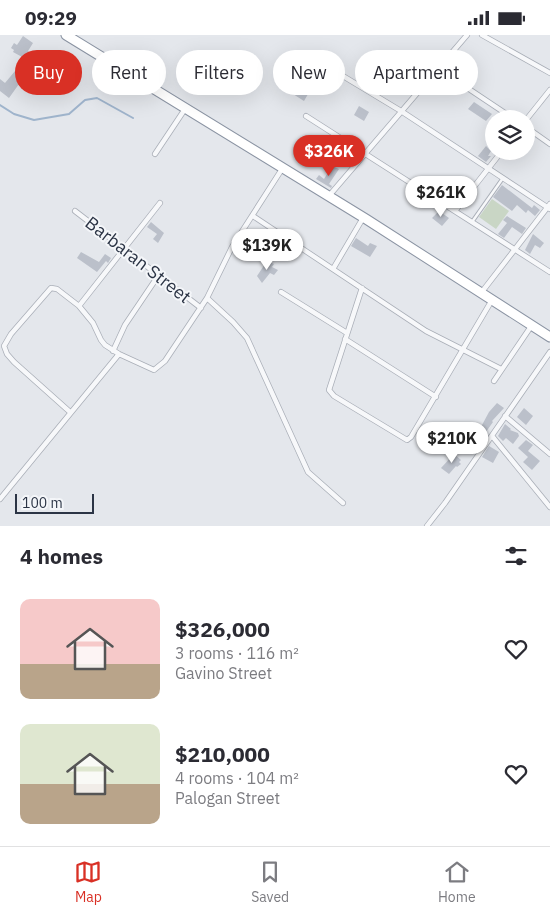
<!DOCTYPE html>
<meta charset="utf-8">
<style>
body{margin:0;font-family:"IBM Plex Sans",sans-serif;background:#f7f7f7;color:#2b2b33;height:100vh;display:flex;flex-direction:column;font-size:19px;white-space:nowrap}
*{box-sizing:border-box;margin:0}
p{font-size:16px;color:#7c7c81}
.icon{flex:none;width:28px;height:28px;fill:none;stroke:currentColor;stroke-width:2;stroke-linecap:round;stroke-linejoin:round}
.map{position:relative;height:491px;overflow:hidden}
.drawer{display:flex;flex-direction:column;background:#fff;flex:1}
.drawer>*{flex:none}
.hud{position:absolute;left:15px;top:15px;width:520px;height:45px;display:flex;gap:10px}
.tools{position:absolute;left:485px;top:75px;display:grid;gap:10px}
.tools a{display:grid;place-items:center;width:50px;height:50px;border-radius:50%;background:#fff;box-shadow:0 5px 20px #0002;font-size:25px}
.scale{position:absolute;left:15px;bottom:12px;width:79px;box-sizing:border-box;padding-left:5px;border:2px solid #2b3445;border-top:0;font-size:14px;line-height:18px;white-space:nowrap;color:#2b3445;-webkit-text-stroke:4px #f4f6f9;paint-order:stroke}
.price{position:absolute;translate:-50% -42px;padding:0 11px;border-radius:18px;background:#fff;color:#222;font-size:16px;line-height:32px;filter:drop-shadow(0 1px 2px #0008)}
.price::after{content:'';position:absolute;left:50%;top:30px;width:15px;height:11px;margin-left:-8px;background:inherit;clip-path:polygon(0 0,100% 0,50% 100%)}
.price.active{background:#d93025;color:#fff}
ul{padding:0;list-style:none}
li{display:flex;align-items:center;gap:15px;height:125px;padding:0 20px}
li span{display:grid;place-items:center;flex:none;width:140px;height:100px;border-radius:10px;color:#555}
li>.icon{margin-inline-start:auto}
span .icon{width:60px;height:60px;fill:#fffc;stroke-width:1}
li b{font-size:21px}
h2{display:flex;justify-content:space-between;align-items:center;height:60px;padding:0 20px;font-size:21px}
.pill{padding:0 18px;border-radius:22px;background:#fff;box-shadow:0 5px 20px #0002;font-size:18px;line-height:45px}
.pill.active{background:#d93025;color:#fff}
.status{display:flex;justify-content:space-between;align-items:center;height:35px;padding:0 25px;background:#fff;direction:ltr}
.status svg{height:14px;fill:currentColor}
.menu{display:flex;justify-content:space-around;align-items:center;height:70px;border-top:1px solid #e1e1e2;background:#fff;font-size:14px;color:#7c7c81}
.menu a{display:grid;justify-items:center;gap:2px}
.menu .active{color:#d93025}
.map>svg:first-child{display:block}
.green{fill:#c9d6c5}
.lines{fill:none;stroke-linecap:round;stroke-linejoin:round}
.stream{stroke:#9fb4cc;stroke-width:2}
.building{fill:#bbc0ca}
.lane-casing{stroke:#a9aeb7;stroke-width:4.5}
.street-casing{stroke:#a9aeb7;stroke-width:6}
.highway-casing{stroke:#8b94a3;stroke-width:11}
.lane{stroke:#f7f8fa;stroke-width:2.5}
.street{stroke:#f7f8fa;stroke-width:4.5}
.highway{stroke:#fff;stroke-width:9}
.labels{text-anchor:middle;stroke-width:4;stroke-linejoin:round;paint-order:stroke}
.street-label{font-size:18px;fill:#2b3445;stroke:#f4f6f9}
</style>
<div class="status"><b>09:29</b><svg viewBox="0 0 49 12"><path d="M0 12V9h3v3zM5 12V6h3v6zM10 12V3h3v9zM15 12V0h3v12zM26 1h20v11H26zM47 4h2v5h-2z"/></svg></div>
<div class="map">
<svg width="550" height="491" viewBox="0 0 550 491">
<rect width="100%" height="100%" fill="#e4e7ec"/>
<path class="green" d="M492,164l17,12 -13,18 -17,-12z"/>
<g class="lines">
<path class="stream" d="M0,70l14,9 20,6 35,-6 16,-14 12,-2 36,20"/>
</g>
<path class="building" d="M23,1l10,7 -5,8 2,2 -3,5 -2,-2 -1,2 -11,-6 1,-2 -3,-2 3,-5 3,2z
M468,32l7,5 -7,11 -8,-5z
M15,36l9,6 -15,21 -9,-7v-12l5,4z
M300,47l11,7 -7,12 -11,-7z
M474,67l18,12 -6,7 -18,-12z
M359,71l10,6 -5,9 -10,-6z
M486,111l5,5 -3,5h3l-5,6 -8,-6z
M332,131l7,3 -10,15 3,2 -1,2 -15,-9 3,-4 5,4z
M502,150l30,23 2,-3 6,5 -5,6 -7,-6 -2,3 -9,-8 -5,6 -19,-14z
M439,176l10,7 -7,8 -10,-8z
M507,181l19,12 -4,6 -10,-7 -8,11 -6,-4 9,-11 -4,-3z
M151,187l13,11 -6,10 -5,-4 4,-5 -10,-7z
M533,199l11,9 -4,5 -5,-3 -5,9 -5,-4z
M356,203l12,8 2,-3 7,3 -7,11 -19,-11z
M81,217l18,10 6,-8 6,4 -3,5 -2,-2 -9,11 -20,-14z
M267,226l7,3 -2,3 6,3 -4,5 -4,-2 -8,10 -5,-7z
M497,368l7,5 -12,13 1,1 -12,17 -7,-6 8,-8 7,-13z
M524,373l9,8 -7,9 -9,-8z
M505,389l6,5 -1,1 8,3 1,3 -6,8 -7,-6 -3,3 -5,-5z
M526,405l7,5 -5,6 12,10 -8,9 -9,-8 5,-5 -10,-9z
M489,411l10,6 -6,11 -11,-6z
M454,419l7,6 -2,2 2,2 -4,3 -1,-1 -7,8 -8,-6z"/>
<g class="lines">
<defs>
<path id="lane" d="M472,187l31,-44"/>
<path id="street" d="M482,0l68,38
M439,34l75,50
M333,35l68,41 149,98
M306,81l244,156
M526,85l24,-30
M526,92l24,17
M155,119l30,-45
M328,162l139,-162
M160,168l-81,103 14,17 8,17 4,5 14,9 35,16 11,-9 42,-63 25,-51 50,-78
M75,176l126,97
M455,176l47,-60
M253,181l173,115 75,38
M333,234l30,-51
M362,253l-33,102 5,6 73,44 4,-3 81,-137
M281,257l66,41
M481,258l69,-89
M207,263l26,24 14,16 61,134 35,31
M345,304l91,58
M113,316l12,-26 33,-49
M494,346l38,-56
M70,377l-56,-50 -7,-8 -3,-8 7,-12 40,-46 6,1 22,17
M505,381l45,38
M492,401l58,71
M0,464l119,-145
M427,491l18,-23 105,-151"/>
<path id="highway" d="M66,0l300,184 184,118"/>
</defs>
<use href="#lane" class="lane-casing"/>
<use href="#street" class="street-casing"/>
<use href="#highway" class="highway-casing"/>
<use href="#lane" class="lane"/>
<use href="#street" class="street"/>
<use href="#highway" class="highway"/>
</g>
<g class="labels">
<g class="street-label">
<text transform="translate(138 225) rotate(38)" y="6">Barbaran Street</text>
</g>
</g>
</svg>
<div class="tools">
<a><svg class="icon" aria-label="layers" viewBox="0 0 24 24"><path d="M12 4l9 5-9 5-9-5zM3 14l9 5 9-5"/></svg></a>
</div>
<div class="scale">100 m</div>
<b class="price active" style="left:329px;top:142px">$326K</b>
<b class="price" style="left:441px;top:183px">$261K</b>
<b class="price" style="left:267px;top:236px">$139K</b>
<b class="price" style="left:452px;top:429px">$210K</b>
<div class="hud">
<a class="pill active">Buy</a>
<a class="pill">Rent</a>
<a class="pill">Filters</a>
<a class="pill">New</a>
<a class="pill">Apartment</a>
</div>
</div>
<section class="drawer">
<h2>4 homes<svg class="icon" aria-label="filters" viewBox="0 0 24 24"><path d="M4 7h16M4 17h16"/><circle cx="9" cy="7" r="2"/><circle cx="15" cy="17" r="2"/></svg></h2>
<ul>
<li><span style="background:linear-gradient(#f6c9c9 65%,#b9a48a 0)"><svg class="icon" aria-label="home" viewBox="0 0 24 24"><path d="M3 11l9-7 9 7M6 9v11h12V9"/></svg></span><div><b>$326,000</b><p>3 rooms · 116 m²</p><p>Gavino Street</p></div><svg class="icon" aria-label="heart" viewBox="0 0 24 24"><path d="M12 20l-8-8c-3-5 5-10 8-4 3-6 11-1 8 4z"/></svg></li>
<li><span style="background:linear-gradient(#dfe7d0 60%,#b9a48a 0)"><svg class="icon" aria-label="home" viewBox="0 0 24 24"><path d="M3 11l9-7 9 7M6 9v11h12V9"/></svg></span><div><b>$210,000</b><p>4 rooms · 104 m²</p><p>Palogan Street</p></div><svg class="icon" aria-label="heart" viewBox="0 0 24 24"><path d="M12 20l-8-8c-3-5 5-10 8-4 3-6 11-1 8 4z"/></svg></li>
</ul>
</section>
<nav class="menu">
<a class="active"><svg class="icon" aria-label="map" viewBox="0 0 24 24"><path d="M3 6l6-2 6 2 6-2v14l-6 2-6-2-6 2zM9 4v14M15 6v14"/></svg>Map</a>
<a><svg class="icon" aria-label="saved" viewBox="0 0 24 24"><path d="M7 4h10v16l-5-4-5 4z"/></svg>Saved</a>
<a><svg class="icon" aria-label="home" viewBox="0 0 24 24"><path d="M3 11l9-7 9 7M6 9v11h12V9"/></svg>Home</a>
</nav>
